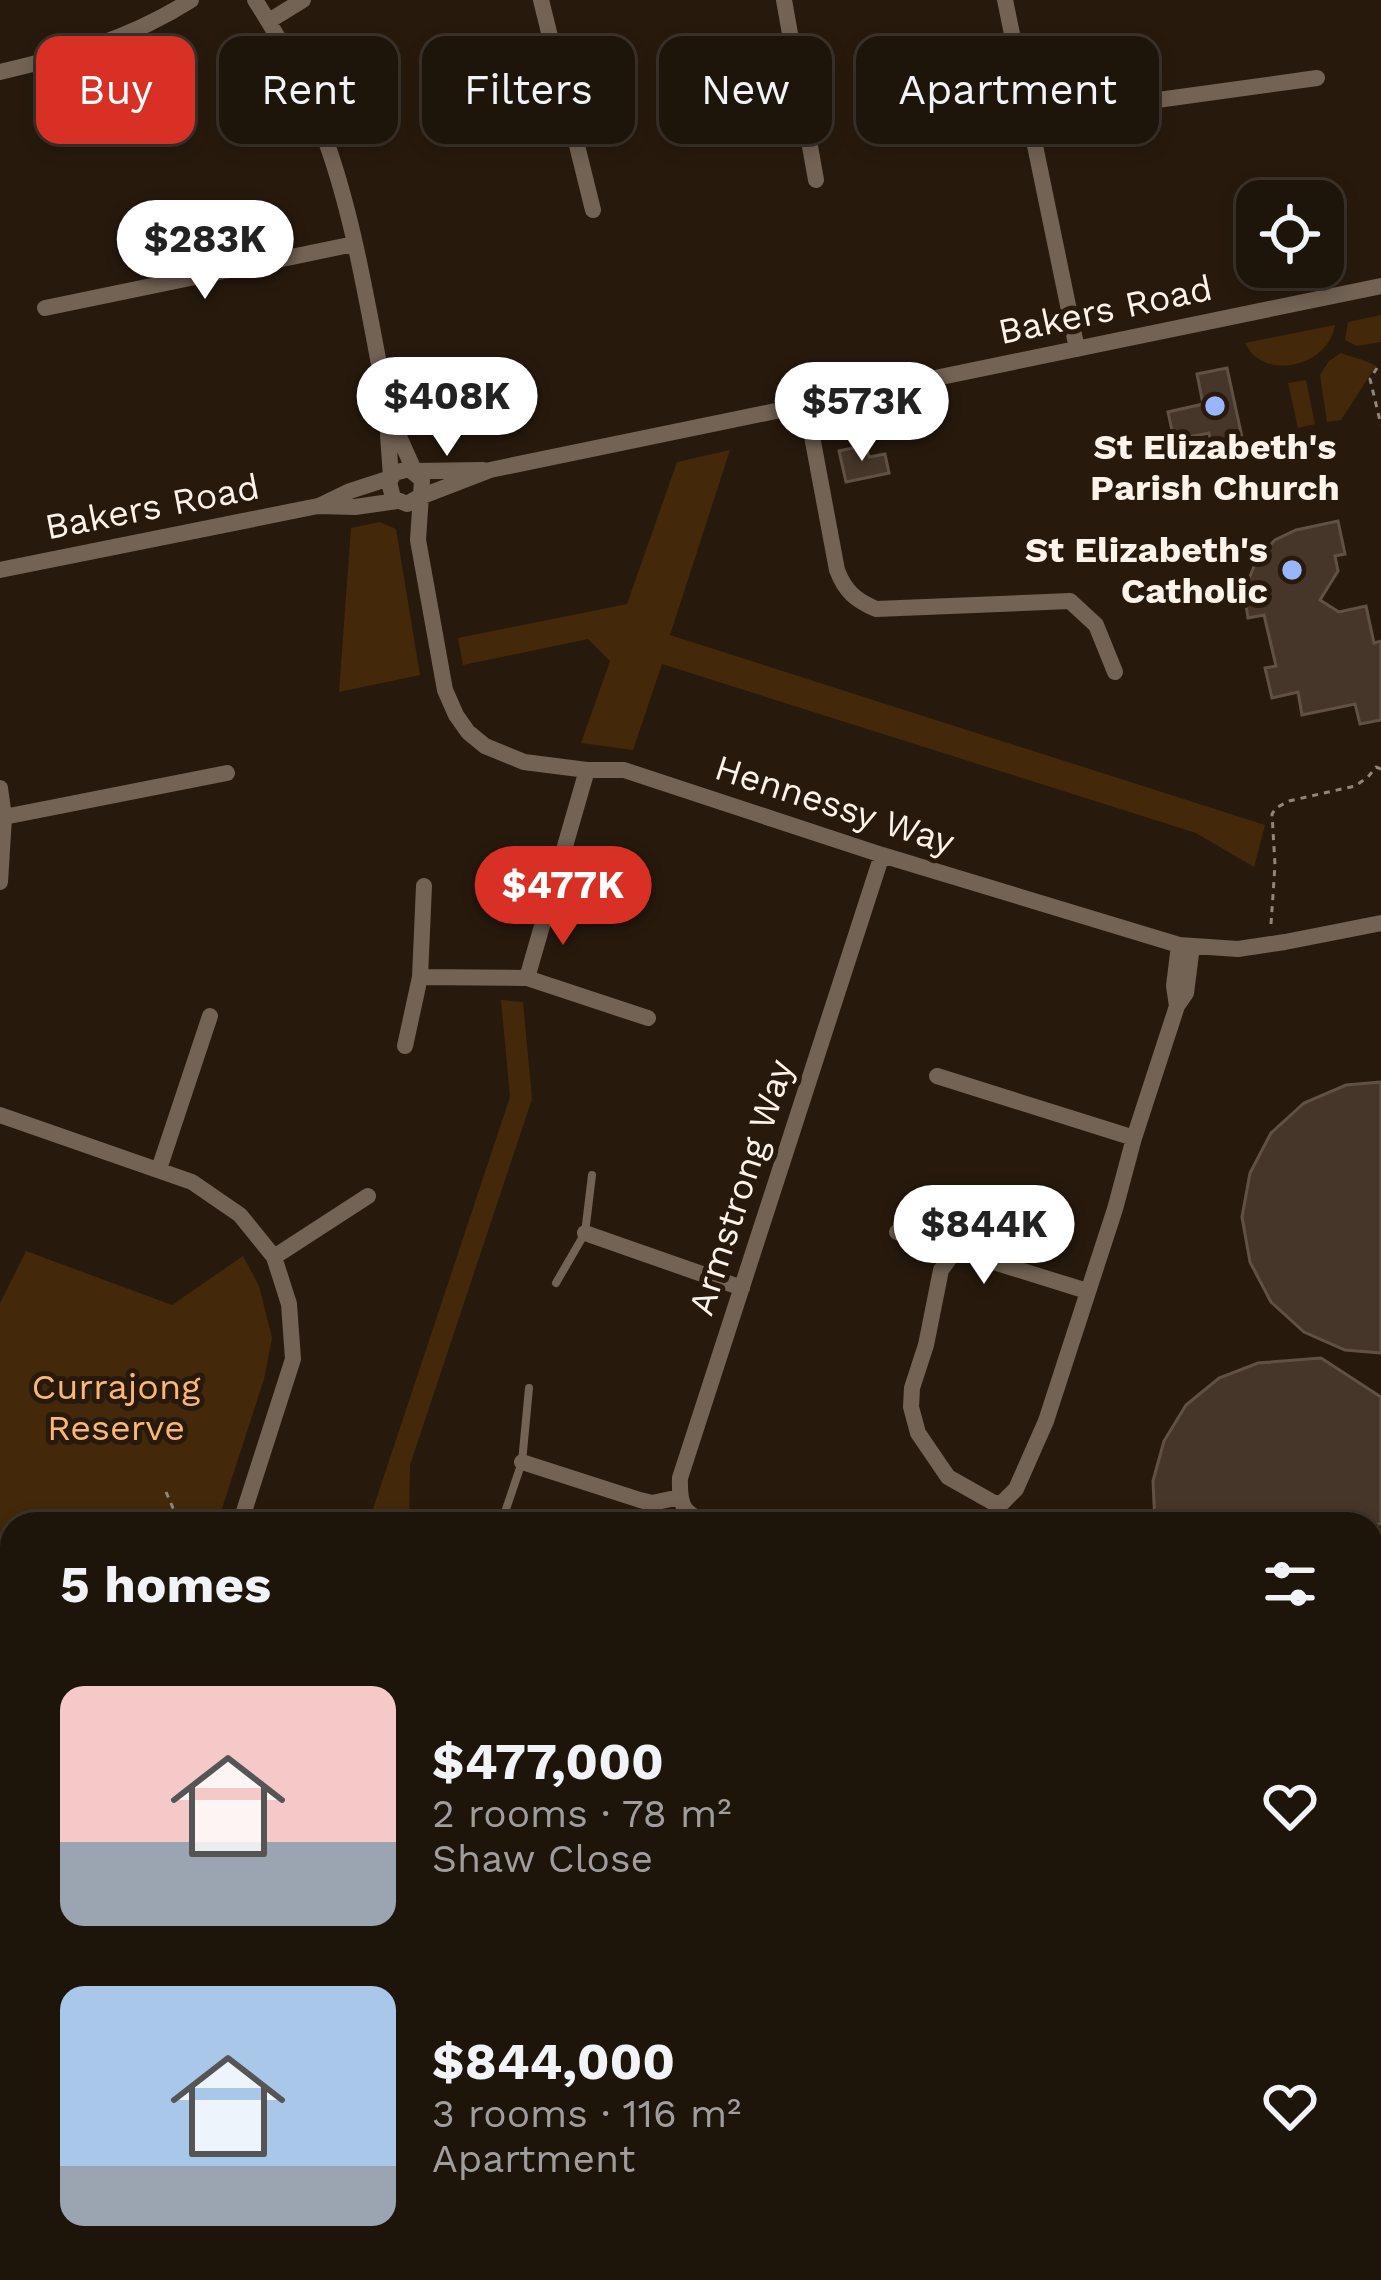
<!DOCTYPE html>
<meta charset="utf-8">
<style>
body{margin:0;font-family:"Work Sans",sans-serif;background:#251d13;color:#f1f3f6;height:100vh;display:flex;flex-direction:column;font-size:45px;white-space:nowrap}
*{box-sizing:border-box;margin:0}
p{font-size:39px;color:#a09e9c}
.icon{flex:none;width:66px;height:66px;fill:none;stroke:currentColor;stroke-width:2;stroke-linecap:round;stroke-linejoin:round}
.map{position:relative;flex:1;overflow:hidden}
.panel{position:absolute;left:0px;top:1512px;width:1383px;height:768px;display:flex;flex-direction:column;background:#1d140a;border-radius:36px 36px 0 0;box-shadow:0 6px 18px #0003,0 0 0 3px #3b332b}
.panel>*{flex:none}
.guide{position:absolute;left:36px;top:36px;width:1311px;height:108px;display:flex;gap:24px}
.fabs{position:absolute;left:1236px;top:180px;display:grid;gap:24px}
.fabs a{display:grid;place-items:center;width:108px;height:108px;border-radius:24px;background:#1d140a;box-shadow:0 6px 18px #0003,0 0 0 3px #3b332b;font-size:60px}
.price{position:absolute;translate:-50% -102px;padding:0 27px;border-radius:42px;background:#fff;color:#222;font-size:39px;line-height:78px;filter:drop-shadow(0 3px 6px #0008)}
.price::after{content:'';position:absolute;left:50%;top:72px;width:36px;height:27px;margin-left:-18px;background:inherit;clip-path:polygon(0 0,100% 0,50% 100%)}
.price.selected{background:#d93025;color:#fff}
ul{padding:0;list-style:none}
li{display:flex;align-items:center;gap:36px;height:300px;padding:0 60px}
li span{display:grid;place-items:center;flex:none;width:336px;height:240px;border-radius:24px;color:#555}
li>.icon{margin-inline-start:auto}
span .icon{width:144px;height:144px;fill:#fffc;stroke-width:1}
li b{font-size:51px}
h2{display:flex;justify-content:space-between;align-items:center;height:144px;padding:0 60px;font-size:51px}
.pill{padding:0 42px;border-radius:24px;background:#1d140a;box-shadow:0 6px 18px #0003,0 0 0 3px #3b332b;font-size:42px;line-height:108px}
.pill.selected{background:#d93025;color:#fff}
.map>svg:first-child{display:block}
.green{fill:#43280a}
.building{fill:#453629;stroke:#605143;stroke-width:3}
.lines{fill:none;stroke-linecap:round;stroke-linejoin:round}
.path{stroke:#91867b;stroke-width:3;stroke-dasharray:6 6;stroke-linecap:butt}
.lane{stroke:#726354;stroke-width:8}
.street{stroke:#726354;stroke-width:16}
.highway{stroke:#7086bf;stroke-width:30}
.poi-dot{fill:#99b5fd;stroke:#271a0d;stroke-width:4.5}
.labels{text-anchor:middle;stroke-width:10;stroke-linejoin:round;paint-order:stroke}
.street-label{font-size:36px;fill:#fcf3ea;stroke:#271a0d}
.poi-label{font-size:36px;font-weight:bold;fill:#fcf3ea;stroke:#271a0d}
.park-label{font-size:36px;fill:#fab776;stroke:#271a0d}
</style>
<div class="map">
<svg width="1381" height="2280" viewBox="0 0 1381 2280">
<rect width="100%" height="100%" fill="#271a0d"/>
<path class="green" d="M1381,315v27l-24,4 -12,-6 3,-18z
M1335,325c-6,41 -71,58 -90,18z
M1341,353c13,5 23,6 35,13l-35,54 -14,2 -7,-47 9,-14z
M1306,380l9,44 -17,4 -10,-45z
M730,450l-60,185 595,190 -11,42 -58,-34 -534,-169 -29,86 -52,-7 29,-82 -22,-22 -125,26 -5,-27 169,-34 50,-142z
M380,522l16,7 24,146 -81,17 12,-164z
M501,1000l22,2 9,97 -122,366 -1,59h-41l142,-427z
M26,1251l146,54 71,-49 16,30 13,52 -8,41 -47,145h-205v112l-12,3v-336z
M1381,1791v489h-504l-2,-12h496v-470z"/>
<path class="building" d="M1227,368l15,69 -31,7 -2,-11 -35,7 -6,-28 35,-8 -6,-30z
M866,445l3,12 16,-3 4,19 -43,9 -7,-31z
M1338,521l7,33 -10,2 3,15 -18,29 19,12 27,-6 8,37 7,-2v79l-21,4 -5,-20 -53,11 -4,-23 -26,6 -7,-30 11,-2 -12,-51 -16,3 -3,-19 1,-13 11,-27 18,-19 21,-10z
M1381,1082v271l-36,-3 -41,-18 -33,-30 -21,-40 -8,-45 8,-44 21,-40 33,-30 42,-18z
M1321,1358l60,39v127h-226l-2,-43 11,-40 22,-36 33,-27 39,-15z"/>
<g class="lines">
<path class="path" d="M1377,368l-7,11 11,46
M1271,924l4,-59 -3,-51 4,-6 13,-7 66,-15 13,-9 8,-10 5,2
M166,1492l7,16 14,16
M1371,2258l10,-1
M1064,2280l163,-12"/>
<path class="lane" d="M556,1283l29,-50 7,-58
M501,1524l21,-62 7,-74"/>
<path class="street" d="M255,0c27,42 51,86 68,133 34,90 48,197 68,292l-3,10 3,42
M541,0l52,210
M784,0l32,180
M1005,0l72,349
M269,21l34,-21
M0,72c68,-16 132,-34 191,-72
M1027,118l290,-40
M45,308l309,-64
M806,404l31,166c8,21 18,30 39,39l194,-8 26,24 19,47
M391,425l6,7 17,38
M414,471l69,-1
M419,497l-12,7 -14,-6 -4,-16 5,-9 15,-4 13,11 -4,60 27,150 11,25 12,17 17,14 39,16 63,8h37l258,85 297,90 59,4 47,-7 96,-19
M420,497l70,-27 891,-184
M319,506l31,-15 40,-13
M0,570l318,-64 37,1 42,-6
M0,788l4,29 -4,65
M4,817l223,-44
M420,977l107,1 60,-208
M527,978l121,40
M1177,1006l-3,-20 5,-41
M405,1046l15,-69 4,-91
M937,1076l197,62
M0,1115l192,67 48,33 34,42 15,47 4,55 -53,165
M159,1169l51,-153
M897,1232l190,59
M585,1233l157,55
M955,1251l-14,19 -15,75 -14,43 -1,19 7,26 30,44 46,26h8l14,-14 30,-68 69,-212 19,-71 43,-132 9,-13 6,-47
M274,1257l94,-61
M522,1462l118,38 12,3 28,-6
M712,1524c-28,-9 -33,-16 -32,-46l202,-623
M0,1958l9,42"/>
<path class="highway" d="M1371,1964l10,-2
M1371,2064l10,-1
M1371,2135l10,-2
M1371,2215h10
M0,2272l24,-4
M459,2280l66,-11
M505,2280l154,-12"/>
</g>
<g class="poi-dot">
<circle cx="1215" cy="406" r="12"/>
<circle cx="1292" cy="570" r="12"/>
</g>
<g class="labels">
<g class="street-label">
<text transform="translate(1105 309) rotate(-12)" y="13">Bakers Road</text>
<text transform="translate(152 506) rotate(-11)" y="13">Bakers Road</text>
<text transform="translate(835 804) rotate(18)" y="13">Hennessy Way</text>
<text transform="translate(740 1187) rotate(-72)" y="13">Armstrong Way</text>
</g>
<g class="poi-label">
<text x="1215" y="459">St Elizabeth's<tspan x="1215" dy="41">Parish Church</tspan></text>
<text x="1268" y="562" text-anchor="end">St Elizabeth's<tspan x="1268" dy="41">Catholic</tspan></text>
</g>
<g class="park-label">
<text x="116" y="1399">Currajong<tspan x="116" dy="41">Reserve</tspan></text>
</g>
</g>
</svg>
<div class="fabs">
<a><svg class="icon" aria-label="locate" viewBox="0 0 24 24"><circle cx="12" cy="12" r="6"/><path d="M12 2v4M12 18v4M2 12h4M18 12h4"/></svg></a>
</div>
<b class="price" style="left:205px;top:302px">$283K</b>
<b class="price" style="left:447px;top:459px">$408K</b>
<b class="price" style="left:862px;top:464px">$573K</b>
<b class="price selected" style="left:563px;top:948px">$477K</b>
<b class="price" style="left:984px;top:1287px">$844K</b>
<div class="guide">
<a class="pill selected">Buy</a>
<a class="pill">Rent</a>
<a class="pill">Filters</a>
<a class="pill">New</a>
<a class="pill">Apartment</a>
</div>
<section class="panel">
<h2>5 homes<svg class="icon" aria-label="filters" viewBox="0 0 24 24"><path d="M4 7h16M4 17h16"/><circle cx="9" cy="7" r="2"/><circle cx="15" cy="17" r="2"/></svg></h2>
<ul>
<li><span style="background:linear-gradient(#f6c9c9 65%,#9aa5b1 0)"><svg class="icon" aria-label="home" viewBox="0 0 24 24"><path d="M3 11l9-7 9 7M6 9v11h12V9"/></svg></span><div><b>$477,000</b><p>2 rooms · 78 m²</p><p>Shaw Close</p></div><svg class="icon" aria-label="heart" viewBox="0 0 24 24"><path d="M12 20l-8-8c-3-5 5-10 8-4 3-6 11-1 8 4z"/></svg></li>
<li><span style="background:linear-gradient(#a9c7e8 75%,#9aa5b1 0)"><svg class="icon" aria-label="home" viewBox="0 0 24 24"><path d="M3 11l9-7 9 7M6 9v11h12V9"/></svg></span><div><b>$844,000</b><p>3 rooms · 116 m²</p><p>Apartment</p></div><svg class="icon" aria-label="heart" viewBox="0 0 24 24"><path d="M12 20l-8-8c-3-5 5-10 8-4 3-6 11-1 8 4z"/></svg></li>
</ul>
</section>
</div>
